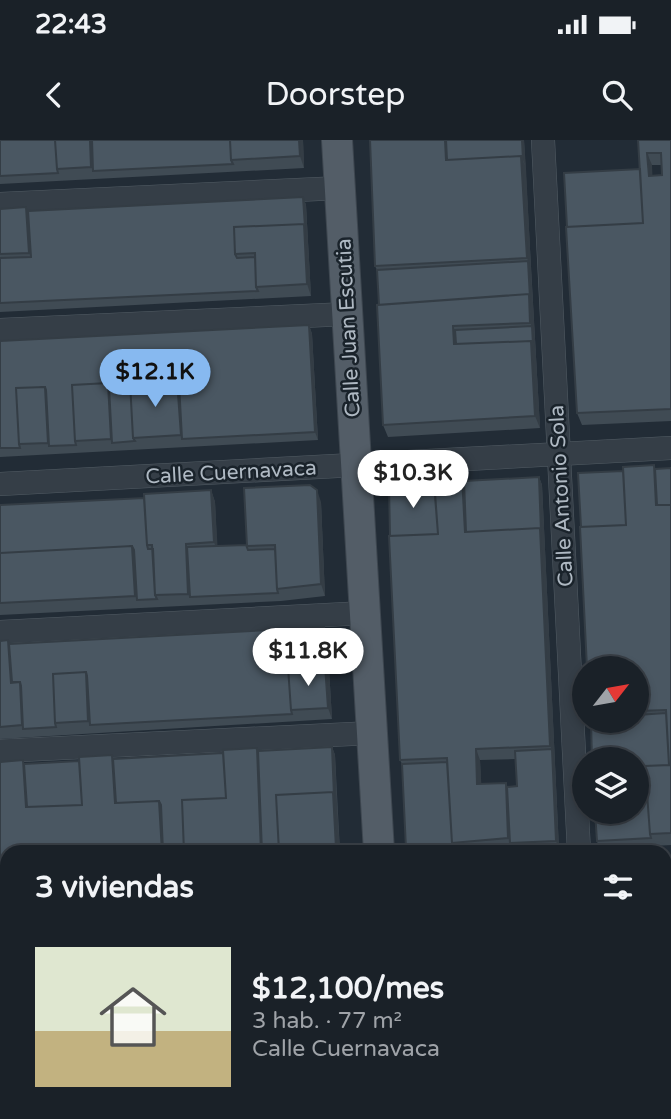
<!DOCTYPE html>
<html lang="es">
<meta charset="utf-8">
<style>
body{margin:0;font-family:"Varela Round",sans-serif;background:#232930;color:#f1f3f6;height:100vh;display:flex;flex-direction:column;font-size:26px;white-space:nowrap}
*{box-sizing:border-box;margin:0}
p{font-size:23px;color:#9fa3a8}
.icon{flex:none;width:38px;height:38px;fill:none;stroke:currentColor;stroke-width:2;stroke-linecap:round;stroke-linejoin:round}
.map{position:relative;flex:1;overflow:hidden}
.sheet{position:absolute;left:0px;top:705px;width:672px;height:275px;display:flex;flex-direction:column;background:#1a2128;border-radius:21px 21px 0 0;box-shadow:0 4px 10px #0003,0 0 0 2px #383e45}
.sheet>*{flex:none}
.needle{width:46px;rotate:59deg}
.tools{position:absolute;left:572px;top:516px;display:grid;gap:14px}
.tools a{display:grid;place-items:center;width:77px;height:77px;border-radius:50%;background:#1a2128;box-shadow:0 4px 10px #0003,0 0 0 2px #383e45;font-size:35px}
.price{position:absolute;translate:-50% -60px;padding:0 16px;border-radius:24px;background:#fff;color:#222;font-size:23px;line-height:46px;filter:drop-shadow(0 2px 4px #0008)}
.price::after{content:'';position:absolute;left:50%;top:42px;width:21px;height:16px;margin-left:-10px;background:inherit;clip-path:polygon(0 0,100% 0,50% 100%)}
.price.current{background:#87b9f0;color:#111}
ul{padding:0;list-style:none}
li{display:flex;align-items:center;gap:21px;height:175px;padding:0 35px}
li span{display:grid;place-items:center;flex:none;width:196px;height:140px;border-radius:0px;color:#555}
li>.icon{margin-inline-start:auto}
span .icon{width:84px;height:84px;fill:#fffc;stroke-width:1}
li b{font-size:30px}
h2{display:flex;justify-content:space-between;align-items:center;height:84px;padding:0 35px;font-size:30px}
.status{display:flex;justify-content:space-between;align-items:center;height:49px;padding:0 35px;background:#1a2128;direction:ltr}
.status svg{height:19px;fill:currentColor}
header{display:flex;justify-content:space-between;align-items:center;height:91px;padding:0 35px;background:#1a2128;font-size:32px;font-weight:600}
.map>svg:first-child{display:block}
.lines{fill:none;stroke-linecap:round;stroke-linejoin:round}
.minor-casing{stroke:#525c64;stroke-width:24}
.major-casing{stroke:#3e4750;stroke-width:32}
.minor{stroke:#353e47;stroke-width:23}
.major{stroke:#535d67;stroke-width:30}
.wall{fill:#404b54;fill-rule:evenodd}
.shaded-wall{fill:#343d45}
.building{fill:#4a5762;stroke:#343d45;stroke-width:2;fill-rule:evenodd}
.labels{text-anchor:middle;stroke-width:5;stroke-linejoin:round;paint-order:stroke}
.street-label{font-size:21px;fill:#afb9c3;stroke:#1a232b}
</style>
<div class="status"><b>22:43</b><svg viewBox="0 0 49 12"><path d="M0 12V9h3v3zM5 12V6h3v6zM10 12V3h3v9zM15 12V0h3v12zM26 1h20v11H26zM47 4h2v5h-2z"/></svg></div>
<header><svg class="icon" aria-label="back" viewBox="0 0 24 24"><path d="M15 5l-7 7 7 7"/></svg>Doorstep<svg class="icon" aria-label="search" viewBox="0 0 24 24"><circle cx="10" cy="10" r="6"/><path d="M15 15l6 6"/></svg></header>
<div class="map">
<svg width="671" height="979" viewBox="0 0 671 979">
<rect width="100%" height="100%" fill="#222c36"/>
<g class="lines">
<defs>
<path id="minor" d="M543,0l36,712
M0,64l340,-16
M0,190l347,-16
M0,344l671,-36
M0,492l365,-19
M0,611l372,-18
M665,734h6
M0,766h7
M0,898h7
M592,973l1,6"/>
<path id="major" d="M337,0l42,712
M395,973v6"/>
</defs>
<use href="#minor" class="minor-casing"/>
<use href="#major" class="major-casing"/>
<use href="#minor" class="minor"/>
<use href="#major" class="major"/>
</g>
<path class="wall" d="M0,0h303l1,28 -304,16z
M524,0l16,288 -152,9 -5,-12 -4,-120 -2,-35 -2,-4z
M638,0h33v281l-89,4 -5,-12 63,-244zM652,25h9l1,10 -10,1z
M303,57l3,8 5,91 -311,16v-103l28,2z
M309,185l3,9 6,106 -318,17v-116z
M654,325l1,4 16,-1v377l-72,4 -2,-8 40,-120v-53l-56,-141 42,-56z
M539,337l3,8 17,364 -74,3h-78l-1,-3 -4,-85 -2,-4 -10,-224 44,-53zM515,619l2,27 -10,1 -1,-4 -25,1 -1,-24z
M211,350l4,12 2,44 29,-1 75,-43 4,94 -44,5 -281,14v-110l144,-7z
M324,487l3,8 5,84 -332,20v-98l9,3z
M332,607l3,8 5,97h-333v24l-7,1v-115l23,-2 1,4 199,-11 34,-5 1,3z
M7,780v99h-7v-98z
M352,973v6h-352z
M419,973h154v6h-153z"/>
<path class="shaded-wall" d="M299,0h4l1,28 -4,-12z
M522,0h2l2,28 -3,-8z
M647,13l5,12 1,23 -4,-12z
M521,16l5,12 5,101 -4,-11z
M303,57l3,8 5,91 -4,-12z
M528,121l3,8 9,159 -5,-12z
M309,185l3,9 6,106 -3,-8z
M539,337l3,8 17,364 -3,-8 -4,-92 -2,-3 -10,-218z
M211,350l4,12 3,52 -4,-12z
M317,350l4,12 4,94 -4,-12z
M324,487l3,8 5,84 -4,-11z
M332,607l3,8 2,49 -3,-8z
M257,608l4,12 4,92h-4z
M476,609l4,11 2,36 -5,-12z
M333,652l4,12 3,48h-3l-1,-4z
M348,973h4v6h-3z"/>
<path class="building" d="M0,0h55l2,29 1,4 -58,3z
M55,0h35l1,27 -34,2z
M92,0h138l1,20 2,4 -140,7z
M230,0h69l1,16 -69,4z
M370,0h75l1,20 75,-4 6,102 -152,8z
M446,0h76l1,20 -2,-4 -74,4z
M638,0h33v269l-94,4 -11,-186 77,-4zM647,13h14l1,22 -13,1z
M640,29l3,54 -76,4 -3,-54z
M303,57l2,30 -1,-3 -70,3 1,27 2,4 18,-1 1,30 2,4 -258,12v-45l31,-1 -3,-46z
M26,67l3,46 -29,1v-45z
M304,84l3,60 -51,3 -1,-34 -20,1 -1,-27z
M528,121l2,37 -1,-4 -150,11 -2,-35z
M529,154l1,29 -77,3 1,18 77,-3 4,75 -152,9 -6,-120z
M309,185l6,107 -133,7 -3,-56 -2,-3 -47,2 3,56 2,3 -23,2 -3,-56 -1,-4 -36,2 3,56 1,4 -27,1 -3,-56 -1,-3 -29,1 3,56 1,4h-20v-107z
M532,186l1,18 -2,-3 -75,3 -1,-14z
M177,240l4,55 -48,3 -3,-56z
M108,243l3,56 -36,2 -3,-56z
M45,247l3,56 -29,1 -3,-56z
M654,325l2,40h15v328l-21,1 -5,-68 24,-1 -3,-55 -29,1v-43h-50l-7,-141 46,-2 -3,-58z
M671,328v37h-14l-2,-36z
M623,331l3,54 -45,2 -3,-54z
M462,337l3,55 75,-4 10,218 -74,3 1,35 29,-1 2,55 -56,5 -5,-85 -47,2 -11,-224 49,-2 -4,-55z
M539,337l2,55 -1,-4 -74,4 -2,-51z
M434,343l4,51 -48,2 -1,-50z
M310,345l7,5 4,94 -44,5 -2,-44 -28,1 -3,-58z
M211,350l3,52 -28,2 2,50 -33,1 -3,-50h-5l-3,-51z
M144,358l3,47 1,4h5l2,46 2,4 -20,1 -3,-50 -2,-4 -132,7v-48z
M246,405l2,5 27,-1 2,40 1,4 -88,4 -3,-50z
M132,406l3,50 -135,7v-50z
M324,487l3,41 -2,-3 -37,2 3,43 1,4 -202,11 -3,-49 -1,-4 -33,2 2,49 1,4 -33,2 -2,-43 -1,-4h-8l-3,-38z
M8,500l3,43 9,-1 2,43 -22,2v-86z
M325,525l3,43 -37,2 -3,-43z
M86,532l2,49 -33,2 -2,-49z
M666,573l3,52 -24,1 5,68 1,4 -54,3 -2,-29h42v-52h-45l-1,-39h46v-6z
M332,607l2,49 -1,-4 -57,3 3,57h-17l-4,-101z
M257,608l4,104h-77l-2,-52 44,-2 -3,-48z
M552,609l4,92 -46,2 -3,-56 10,-1 -2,-35z
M223,613l3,45 -44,2 2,52h-21l-2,-47 -2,-4 -43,2 -3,-44z
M112,615l3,48 44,-2 3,51h-155v12l-7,1v-103l23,-2 3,47 56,-2 -3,-48z
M79,621l3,44 -55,2 -3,-43z
M447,622l5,81 2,3 -48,3 -4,-85z
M333,652l3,56 -57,3 -3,-56z
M665,747h2l2,55h2v177h-59v-6h53z
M668,751h3l-1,51z
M7,780v48l-7,1v-48z
M0,829l1,3h6v39h-7z
M0,908h7v65h289v6h-296z
M296,973h52v2l-52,3z
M419,973h49l-49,3z
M512,974l1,5h-51v-1z"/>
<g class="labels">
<g class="street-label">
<text transform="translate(348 188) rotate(-93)" y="7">Calle Juan Escutia</text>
<text transform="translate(231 332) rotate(-3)" y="7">Calle Cuernavaca</text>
<text transform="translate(561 356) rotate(-93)" y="7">Calle Antonio Sola</text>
</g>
</g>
</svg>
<div class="tools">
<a><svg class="needle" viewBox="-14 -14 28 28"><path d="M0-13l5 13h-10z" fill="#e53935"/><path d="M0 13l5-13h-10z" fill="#9fa3a8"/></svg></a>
<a><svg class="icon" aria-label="layers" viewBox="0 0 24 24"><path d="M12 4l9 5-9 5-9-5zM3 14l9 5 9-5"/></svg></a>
</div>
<b class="price current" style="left:155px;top:269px">$12.1K</b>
<b class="price" style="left:413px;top:370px">$10.3K</b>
<b class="price" style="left:308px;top:548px">$11.8K</b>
<section class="sheet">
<h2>3 viviendas<svg class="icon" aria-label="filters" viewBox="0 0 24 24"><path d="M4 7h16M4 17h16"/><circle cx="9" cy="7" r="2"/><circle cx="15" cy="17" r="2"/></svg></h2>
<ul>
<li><span style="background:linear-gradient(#dfe7d0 60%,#c2b280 0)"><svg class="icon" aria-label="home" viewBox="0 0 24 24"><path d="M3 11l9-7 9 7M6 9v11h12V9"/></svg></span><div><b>$12,100/mes</b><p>3 hab. · 77 m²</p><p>Calle Cuernavaca</p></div></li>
</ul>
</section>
</div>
